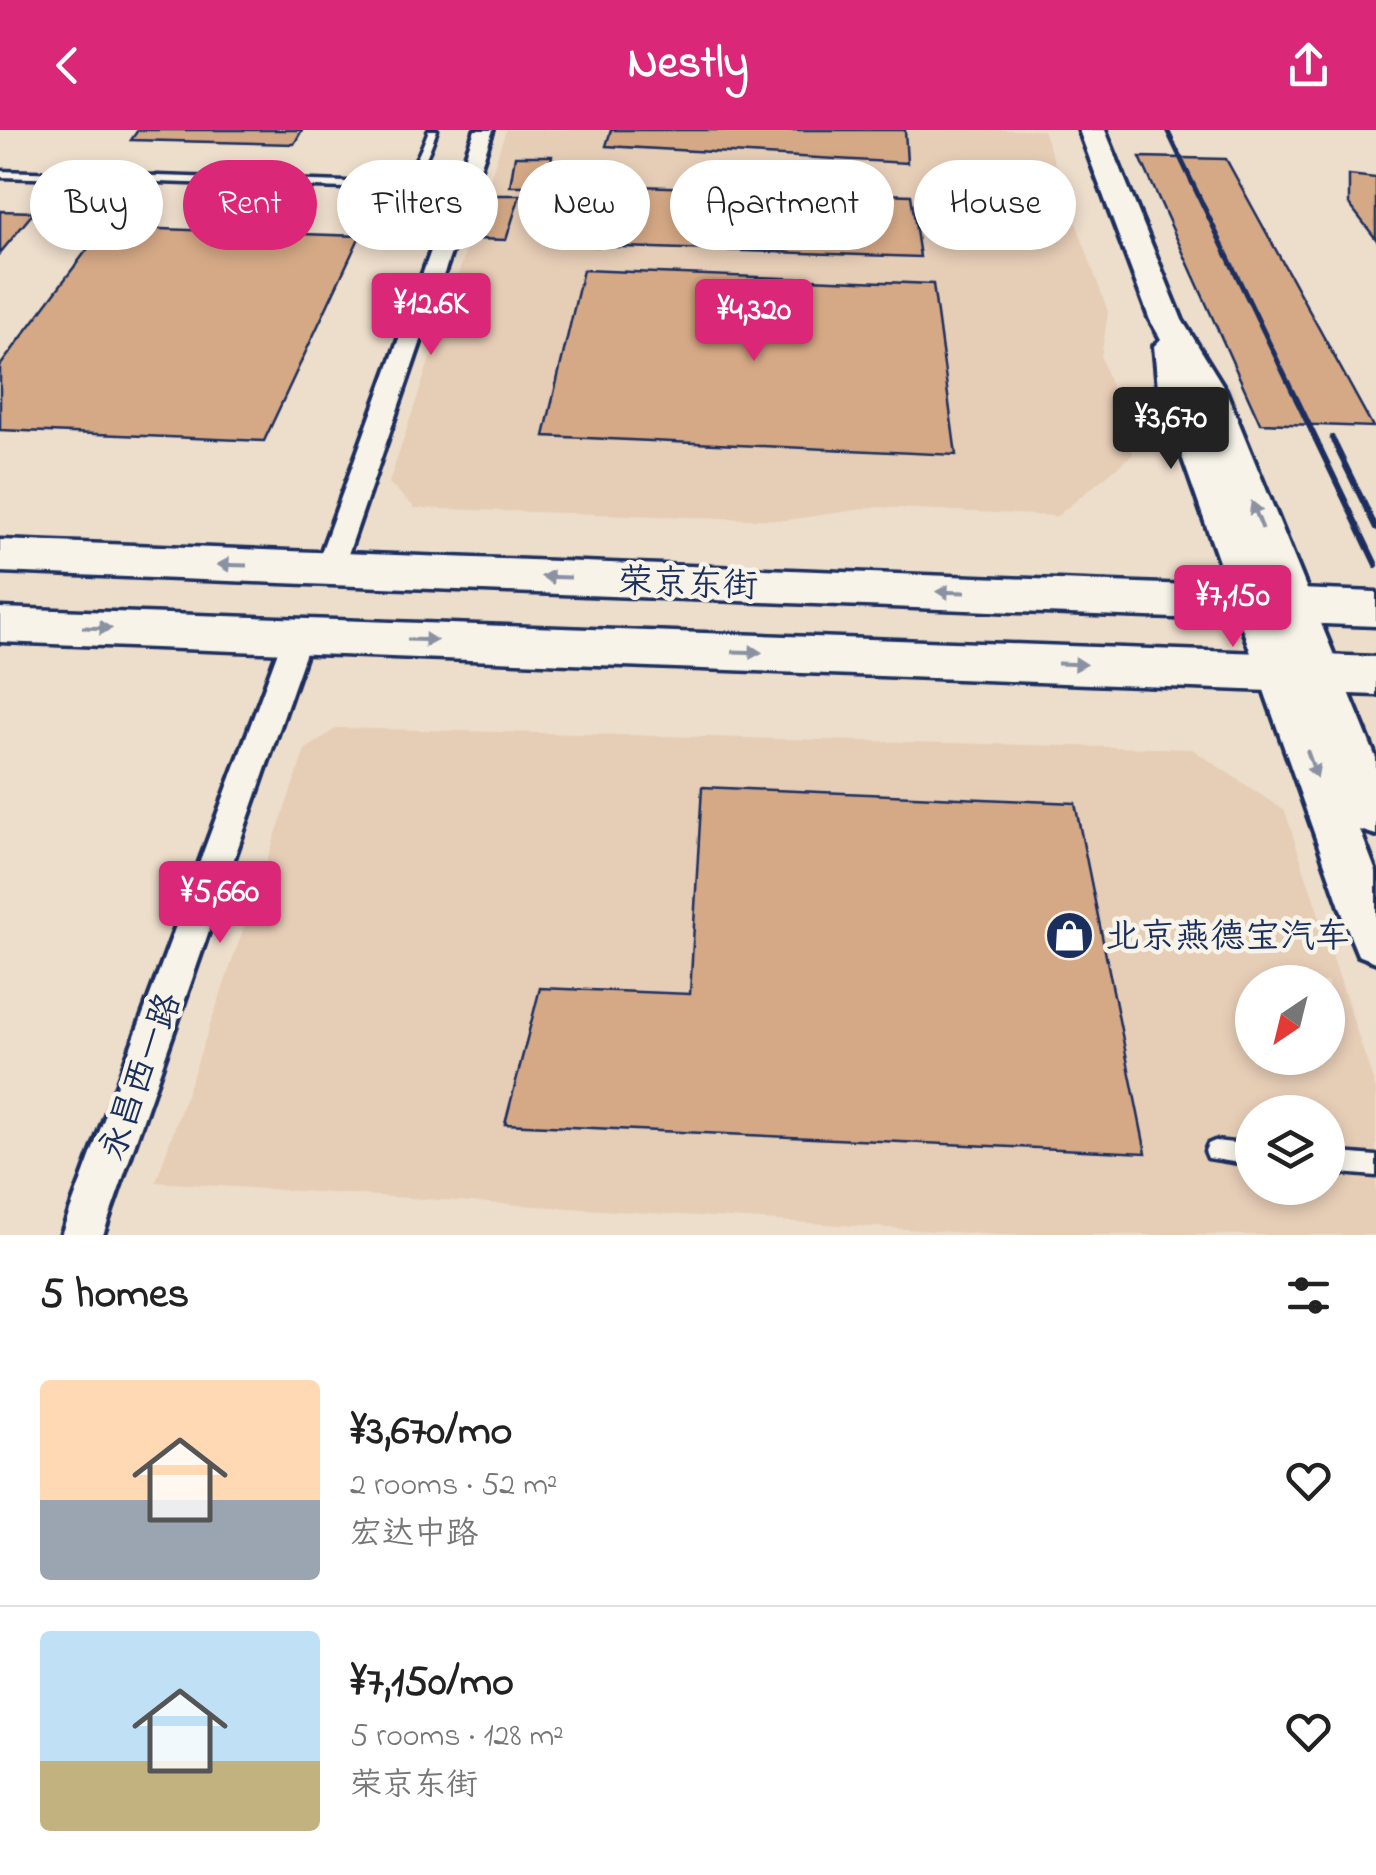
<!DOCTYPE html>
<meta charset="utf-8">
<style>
body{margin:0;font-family:"Indie Flower","LXGW WenKai TC",sans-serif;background:#f6f6f6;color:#222;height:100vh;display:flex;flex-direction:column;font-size:38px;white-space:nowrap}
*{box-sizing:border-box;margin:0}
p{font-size:32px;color:#767676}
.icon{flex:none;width:55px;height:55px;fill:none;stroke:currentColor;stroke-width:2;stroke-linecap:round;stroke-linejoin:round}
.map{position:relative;height:1105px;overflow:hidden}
.drawer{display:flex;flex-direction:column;background:#fff;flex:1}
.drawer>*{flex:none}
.banner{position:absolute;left:30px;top:30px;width:1318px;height:90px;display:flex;gap:20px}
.needle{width:65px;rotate:215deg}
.buttons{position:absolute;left:1235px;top:835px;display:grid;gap:20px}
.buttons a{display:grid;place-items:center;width:110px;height:110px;border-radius:50%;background:#fff;box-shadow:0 5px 15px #0003;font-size:50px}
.price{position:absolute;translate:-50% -85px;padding:0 22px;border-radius:10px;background:#db2777;color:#fff;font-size:32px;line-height:65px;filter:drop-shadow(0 2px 5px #0008)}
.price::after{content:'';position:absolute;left:50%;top:60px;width:30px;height:22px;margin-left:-15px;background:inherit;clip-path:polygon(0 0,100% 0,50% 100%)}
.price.current{background:#222;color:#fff}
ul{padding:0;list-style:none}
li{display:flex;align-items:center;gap:30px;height:250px;padding:0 40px}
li+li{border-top:2px solid #e0e0e0}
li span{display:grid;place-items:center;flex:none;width:280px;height:200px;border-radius:10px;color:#555}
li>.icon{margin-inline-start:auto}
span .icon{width:120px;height:120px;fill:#fffc;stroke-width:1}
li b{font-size:42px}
h2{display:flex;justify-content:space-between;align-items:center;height:120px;padding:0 40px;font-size:42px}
.tag{padding:0 35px;border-radius:45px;background:#fff;box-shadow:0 5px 15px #0003;font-size:35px;line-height:90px}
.tag.current{background:#db2777;color:#fff}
header{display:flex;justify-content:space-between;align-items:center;height:130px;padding:0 40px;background:#db2777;color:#fff;font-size:45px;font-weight:700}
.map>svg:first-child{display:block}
.built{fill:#e6cdb6;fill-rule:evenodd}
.building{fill:#d5a986;stroke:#1b2f5e;stroke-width:2.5}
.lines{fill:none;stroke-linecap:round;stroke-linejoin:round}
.lane-casing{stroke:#1b2f5e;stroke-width:7}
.street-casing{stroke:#1b2f5e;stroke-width:8}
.secondary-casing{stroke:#1b2f5e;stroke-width:8}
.primary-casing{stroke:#1b2f5e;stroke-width:7}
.lane{fill:#f7f3e8;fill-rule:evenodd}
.street{fill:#f7f3e8;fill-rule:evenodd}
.secondary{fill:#f7f3e8;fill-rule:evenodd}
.primary{fill:#f7f3e8;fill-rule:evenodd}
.rail-far1{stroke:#1b2f5e;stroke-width:5}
.rail{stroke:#1b2f5e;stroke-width:6}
.oneway{fill:#8991a3}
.labels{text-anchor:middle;stroke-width:9;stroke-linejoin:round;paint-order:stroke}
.street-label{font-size:35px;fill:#1b2f5e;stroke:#f7f3e8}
.poi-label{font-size:35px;fill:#1b2f5e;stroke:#f7f3e8;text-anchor:start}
</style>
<header><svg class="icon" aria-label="back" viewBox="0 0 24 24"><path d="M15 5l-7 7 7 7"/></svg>Nestly<svg class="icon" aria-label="share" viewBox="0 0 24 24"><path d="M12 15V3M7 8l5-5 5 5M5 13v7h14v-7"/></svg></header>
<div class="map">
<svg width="1376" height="1105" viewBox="0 0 1376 1105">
<rect width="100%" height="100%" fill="#edddcb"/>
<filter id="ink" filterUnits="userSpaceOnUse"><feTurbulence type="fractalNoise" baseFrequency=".01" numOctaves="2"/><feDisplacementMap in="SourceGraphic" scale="20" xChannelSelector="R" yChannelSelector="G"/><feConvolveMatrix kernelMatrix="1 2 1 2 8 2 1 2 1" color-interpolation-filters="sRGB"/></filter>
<g filter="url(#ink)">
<path class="built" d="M506,0h537l65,182 -7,45 32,97 -76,62 -180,-9 -91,13 -371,-12 -26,-25z
M337,598l855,21 93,62 91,279v145h-376l-844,-53 149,-432zM1252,852h76v76h-76zM1252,982h76v76h-76z"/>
<path class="building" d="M138,0h164l-8,14 -163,-4z
M611,0h294l2,33 -301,-17z
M515,26h37l-4,30h-38z
M1140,27l86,2 147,268 -113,-4z
M1349,45l27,3v61l-27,-35z
M606,55l305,10 9,62 -327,-11z
M494,65h26l-14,45 -28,-1z
M0,81l34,1 -34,41z
M104,97l256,9 -96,205 -264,-11v-64z
M583,140l350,14 23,171 -412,-19z
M702,657l373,16 71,350 -641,-29 35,-136 150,6z"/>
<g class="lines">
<defs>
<path id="lane" d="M429,0h8c-14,38 -18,50 -60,59l-377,-12v-6l377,12c36,-7 39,-21 52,-53z
M1215,1011l37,4v20l-44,-7 -3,-7 3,-7z
M1328,1022l48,4v20l-48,-4z"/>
<path id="street" d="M475,0h18l-150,439 -4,7h-20l-4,-7z
M298,494l10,3 4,8 -209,600h-42l223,-600 4,-8z"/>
<path id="secondary" d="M1079,0h26l77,190 43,69 151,369v77l-16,-5 16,42v90l-18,-7 -7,-17 -193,-550 -4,-42 7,-7 -11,-19z"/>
<path id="primary" d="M0,410l1376,52v34l-1376,-54z
M0,478l1376,49v38l-1376,-53z"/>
</defs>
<use href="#lane" class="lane-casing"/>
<use href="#street" class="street-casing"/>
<use href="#secondary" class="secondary-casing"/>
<use href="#primary" class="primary-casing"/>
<use href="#lane" class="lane"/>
<use href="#street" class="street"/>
<use href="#secondary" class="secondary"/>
<use href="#primary" class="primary"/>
<path class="rail-far1" d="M1167,0l130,271"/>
<path class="rail" d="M1296,268l80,167
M1332,308l44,90"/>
</g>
<defs><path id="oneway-solid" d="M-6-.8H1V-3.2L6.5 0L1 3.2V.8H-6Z" transform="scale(2.5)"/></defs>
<g class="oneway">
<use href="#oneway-solid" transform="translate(1257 385) rotate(-112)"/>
<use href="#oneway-solid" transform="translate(232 435) rotate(-178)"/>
<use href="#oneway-solid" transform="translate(556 447) rotate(-178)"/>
<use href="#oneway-solid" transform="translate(951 462) rotate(-178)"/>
<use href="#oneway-solid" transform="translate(97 498) rotate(2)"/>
<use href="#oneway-solid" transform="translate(422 510) rotate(2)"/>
<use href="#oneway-solid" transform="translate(747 522) rotate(2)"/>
<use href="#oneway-solid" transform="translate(1072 534) rotate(2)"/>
<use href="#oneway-solid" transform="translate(1312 634) rotate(70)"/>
</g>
</g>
<defs>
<symbol id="shop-disc" viewBox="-11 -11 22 22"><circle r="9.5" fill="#1b2f5e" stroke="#f7f3e8"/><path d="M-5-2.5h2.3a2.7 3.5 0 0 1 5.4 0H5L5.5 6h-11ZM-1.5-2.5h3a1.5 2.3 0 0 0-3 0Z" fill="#fff"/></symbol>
</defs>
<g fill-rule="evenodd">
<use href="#shop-disc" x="1042" y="778" width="55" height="55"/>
</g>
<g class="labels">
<g class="street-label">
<text transform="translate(688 452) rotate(2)" y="12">荣京东街</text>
<text transform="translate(139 946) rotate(-70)" y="12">永昌西一路</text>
</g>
<g class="poi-label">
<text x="1105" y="817">北京燕德宝汽车</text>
</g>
</g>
</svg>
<div class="buttons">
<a><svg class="needle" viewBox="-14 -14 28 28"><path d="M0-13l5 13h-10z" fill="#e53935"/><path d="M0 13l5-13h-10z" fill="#767676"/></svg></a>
<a><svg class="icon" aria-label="layers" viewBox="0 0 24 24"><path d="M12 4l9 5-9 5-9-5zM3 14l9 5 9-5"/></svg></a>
</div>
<b class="price" style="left:431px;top:228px">¥12.6K</b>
<b class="price" style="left:754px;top:234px">¥4,320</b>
<b class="price current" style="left:1171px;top:342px">¥3,670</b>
<b class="price" style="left:1233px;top:520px">¥7,150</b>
<b class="price" style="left:220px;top:816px">¥5,660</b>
<div class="banner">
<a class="tag">Buy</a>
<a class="tag current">Rent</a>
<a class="tag">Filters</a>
<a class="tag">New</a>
<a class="tag">Apartment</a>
<a class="tag">House</a>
</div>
</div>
<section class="drawer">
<h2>5 homes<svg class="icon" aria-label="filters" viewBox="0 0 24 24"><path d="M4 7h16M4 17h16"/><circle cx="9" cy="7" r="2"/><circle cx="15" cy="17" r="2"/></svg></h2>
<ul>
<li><span style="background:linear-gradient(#ffd9b3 60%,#9aa5b1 0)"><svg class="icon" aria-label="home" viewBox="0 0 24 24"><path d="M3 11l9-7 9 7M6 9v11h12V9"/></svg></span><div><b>¥3,670/mo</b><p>2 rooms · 52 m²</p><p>宏达中路</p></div><svg class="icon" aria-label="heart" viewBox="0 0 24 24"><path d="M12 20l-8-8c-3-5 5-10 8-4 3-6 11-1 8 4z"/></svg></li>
<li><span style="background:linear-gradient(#bfe0f5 65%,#c2b280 0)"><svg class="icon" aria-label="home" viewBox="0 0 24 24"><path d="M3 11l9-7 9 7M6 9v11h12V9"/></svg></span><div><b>¥7,150/mo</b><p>5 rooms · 128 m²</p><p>荣京东街</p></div><svg class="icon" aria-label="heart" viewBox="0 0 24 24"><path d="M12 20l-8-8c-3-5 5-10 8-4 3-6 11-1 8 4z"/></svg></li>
</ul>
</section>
